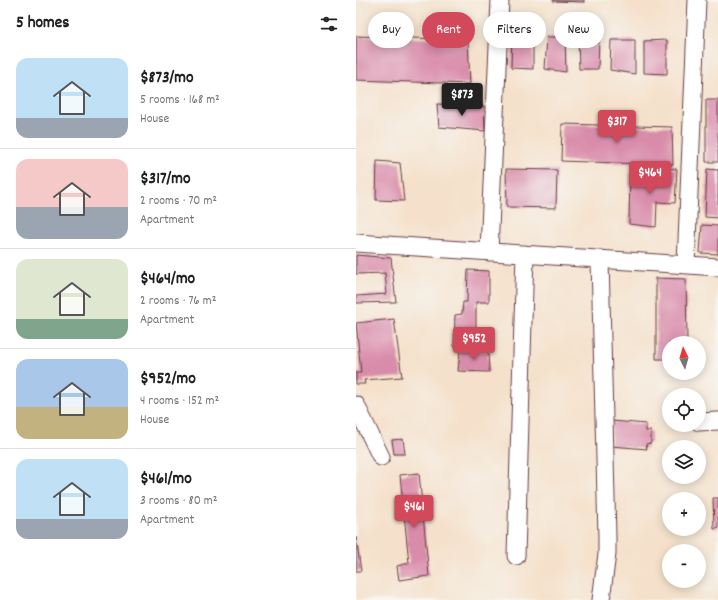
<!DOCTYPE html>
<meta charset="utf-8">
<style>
body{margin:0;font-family:Dekko,sans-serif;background:#f2f2f2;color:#222;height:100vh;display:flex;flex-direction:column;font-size:15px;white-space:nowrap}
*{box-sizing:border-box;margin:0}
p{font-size:13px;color:#767676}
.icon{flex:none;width:22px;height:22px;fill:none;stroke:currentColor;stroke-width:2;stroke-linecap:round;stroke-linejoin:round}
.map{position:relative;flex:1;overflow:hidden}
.side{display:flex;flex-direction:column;background:#fff;width:356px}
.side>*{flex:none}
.guide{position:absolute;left:12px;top:12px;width:290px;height:36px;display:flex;gap:8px}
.needle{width:26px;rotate:355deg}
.buttons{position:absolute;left:306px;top:336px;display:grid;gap:8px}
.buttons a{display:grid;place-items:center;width:44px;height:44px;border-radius:50%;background:#fff;box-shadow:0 2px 10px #0003;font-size:20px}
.price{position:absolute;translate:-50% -34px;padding:0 9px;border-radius:4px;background:#d1495b;color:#fff;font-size:13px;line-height:26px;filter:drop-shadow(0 1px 2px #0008)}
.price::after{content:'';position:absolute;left:50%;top:24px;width:12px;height:9px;margin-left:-6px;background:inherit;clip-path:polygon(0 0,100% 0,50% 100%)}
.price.on{background:#222;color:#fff}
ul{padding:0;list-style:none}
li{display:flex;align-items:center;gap:12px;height:100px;padding:0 16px}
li+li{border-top:1px solid #e0e0e0}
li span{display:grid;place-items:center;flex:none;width:112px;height:80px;border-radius:12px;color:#555}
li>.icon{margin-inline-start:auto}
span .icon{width:48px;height:48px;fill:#fffc;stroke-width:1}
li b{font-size:17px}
h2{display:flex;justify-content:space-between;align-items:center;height:48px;padding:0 16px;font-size:17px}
.tag{padding:0 14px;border-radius:18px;background:#fff;box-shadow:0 2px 10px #0003;font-size:14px;line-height:36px}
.tag.on{background:#d1495b;color:#fff}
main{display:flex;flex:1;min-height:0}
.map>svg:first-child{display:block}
.building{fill:#d98caa}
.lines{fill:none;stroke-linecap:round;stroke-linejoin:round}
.minor-casing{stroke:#643c43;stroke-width:19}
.minor{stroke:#fff;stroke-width:17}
</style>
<main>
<section class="side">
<h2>5 homes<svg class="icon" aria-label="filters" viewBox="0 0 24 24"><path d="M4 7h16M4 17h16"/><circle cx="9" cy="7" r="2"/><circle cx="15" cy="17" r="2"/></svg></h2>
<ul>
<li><span style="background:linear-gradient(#bfe0f5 75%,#9aa5b1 0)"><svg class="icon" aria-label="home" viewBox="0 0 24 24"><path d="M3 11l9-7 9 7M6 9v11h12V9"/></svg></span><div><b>$873/mo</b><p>5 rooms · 168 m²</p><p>House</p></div></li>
<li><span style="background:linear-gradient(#f6c9c9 60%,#9aa5b1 0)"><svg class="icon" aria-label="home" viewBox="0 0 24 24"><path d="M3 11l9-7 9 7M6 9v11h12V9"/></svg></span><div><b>$317/mo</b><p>2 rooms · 70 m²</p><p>Apartment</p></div></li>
<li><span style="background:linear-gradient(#dfe7d0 75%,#7fa58c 0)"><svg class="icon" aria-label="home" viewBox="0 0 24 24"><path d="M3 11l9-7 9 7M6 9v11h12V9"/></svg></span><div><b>$464/mo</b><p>2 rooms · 76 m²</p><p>Apartment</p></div></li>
<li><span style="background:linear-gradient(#a9c7e8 60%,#c2b280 0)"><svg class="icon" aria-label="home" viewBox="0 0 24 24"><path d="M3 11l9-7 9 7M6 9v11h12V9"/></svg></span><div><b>$952/mo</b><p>4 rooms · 152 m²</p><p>House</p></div></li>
<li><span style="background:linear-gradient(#bfe0f5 75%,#9aa5b1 0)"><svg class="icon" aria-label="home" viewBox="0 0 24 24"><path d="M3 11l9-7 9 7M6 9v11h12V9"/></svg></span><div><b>$461/mo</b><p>3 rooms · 80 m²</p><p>Apartment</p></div></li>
</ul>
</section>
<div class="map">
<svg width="362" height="600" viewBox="0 0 362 600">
<rect width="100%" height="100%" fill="#f6f6f2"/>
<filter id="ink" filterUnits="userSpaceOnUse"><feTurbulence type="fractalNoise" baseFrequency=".025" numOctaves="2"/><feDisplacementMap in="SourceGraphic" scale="8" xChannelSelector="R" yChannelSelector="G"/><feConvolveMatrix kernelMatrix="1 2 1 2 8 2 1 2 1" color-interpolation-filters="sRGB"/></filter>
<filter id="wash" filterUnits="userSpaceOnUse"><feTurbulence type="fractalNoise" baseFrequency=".012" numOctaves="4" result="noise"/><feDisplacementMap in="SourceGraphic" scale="16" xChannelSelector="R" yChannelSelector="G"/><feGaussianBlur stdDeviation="0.9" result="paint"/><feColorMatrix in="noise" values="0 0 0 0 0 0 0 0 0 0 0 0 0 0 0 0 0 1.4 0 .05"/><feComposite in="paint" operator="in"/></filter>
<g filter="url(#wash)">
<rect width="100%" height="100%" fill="#f5e1cb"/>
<g id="blocks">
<path class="building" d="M197,0h31v2l-31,-1z
M156,34l21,1v34l-22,-1z
M0,36l112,4 2,44 -114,-4z
M243,36l-1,33h-19l-1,-32z
M191,37h18l1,35 -21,-3z
M255,40h24v34l-25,-4z
M311,40v34l-23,-1v-32z
M350,100h12v62h-12z
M81,104l47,2 1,25 -46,-4z
M206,124l110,3 1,38 -112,-4z
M21,161l23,2 4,38 -28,-1z
M301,168l20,1 -2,34 -18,-1 -1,25 -27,-3 1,-51h27z
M150,169l51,1 -1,38 -49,-1z
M351,169l11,1v48l-13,-1z
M346,225l16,1v28l-18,-1z
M0,255l35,3 5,44 -40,1v-7l31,-2 -2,-21 -29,1z
M112,270l21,1v31h-13v32h16v11l-38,1 1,-31 7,-1 1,-12h4z
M300,278l30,1 1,64h-18v16h-13z
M38,319l8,58 -38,3 1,4h-9v-11h5l-5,-50z
M104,351h28l1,21 -31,-1z
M256,421l34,3v7h5v12l-5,1 1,5 -36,-3z
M47,439l2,15h-11l-2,-14z
M63,473l10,103 -30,4 -2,-14 12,-3 -9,-88z
M357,498h5v30l-4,1z
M0,537l5,34h-5z"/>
</g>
</g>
<g filter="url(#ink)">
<use href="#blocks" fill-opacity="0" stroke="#643c43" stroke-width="1"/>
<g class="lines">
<defs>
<path id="minor" d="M0,243l362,24
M133,252l11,-252
M244,260l7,277v17l-6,46
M330,265l11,-265
M0,405l25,52
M343,422l19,-1
M160,556l9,-302"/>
</defs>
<use href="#minor" class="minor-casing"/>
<use href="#minor" class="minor"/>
</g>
</g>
</svg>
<div class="buttons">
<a><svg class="needle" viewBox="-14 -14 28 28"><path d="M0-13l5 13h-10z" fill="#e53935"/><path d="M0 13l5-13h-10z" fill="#767676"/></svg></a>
<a><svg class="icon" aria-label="locate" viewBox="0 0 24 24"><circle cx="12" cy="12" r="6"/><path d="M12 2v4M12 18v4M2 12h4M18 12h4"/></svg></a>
<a><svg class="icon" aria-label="layers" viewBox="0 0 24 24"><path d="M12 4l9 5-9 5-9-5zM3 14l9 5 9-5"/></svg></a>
<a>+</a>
<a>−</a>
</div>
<b class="price on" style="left:106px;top:117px">$873</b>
<b class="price" style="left:261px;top:144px">$317</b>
<b class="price" style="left:294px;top:195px">$464</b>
<b class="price" style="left:118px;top:361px">$952</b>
<b class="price" style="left:58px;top:529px">$461</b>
<div class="guide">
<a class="tag">Buy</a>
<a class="tag on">Rent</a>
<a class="tag">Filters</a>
<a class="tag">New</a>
</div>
</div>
</main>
